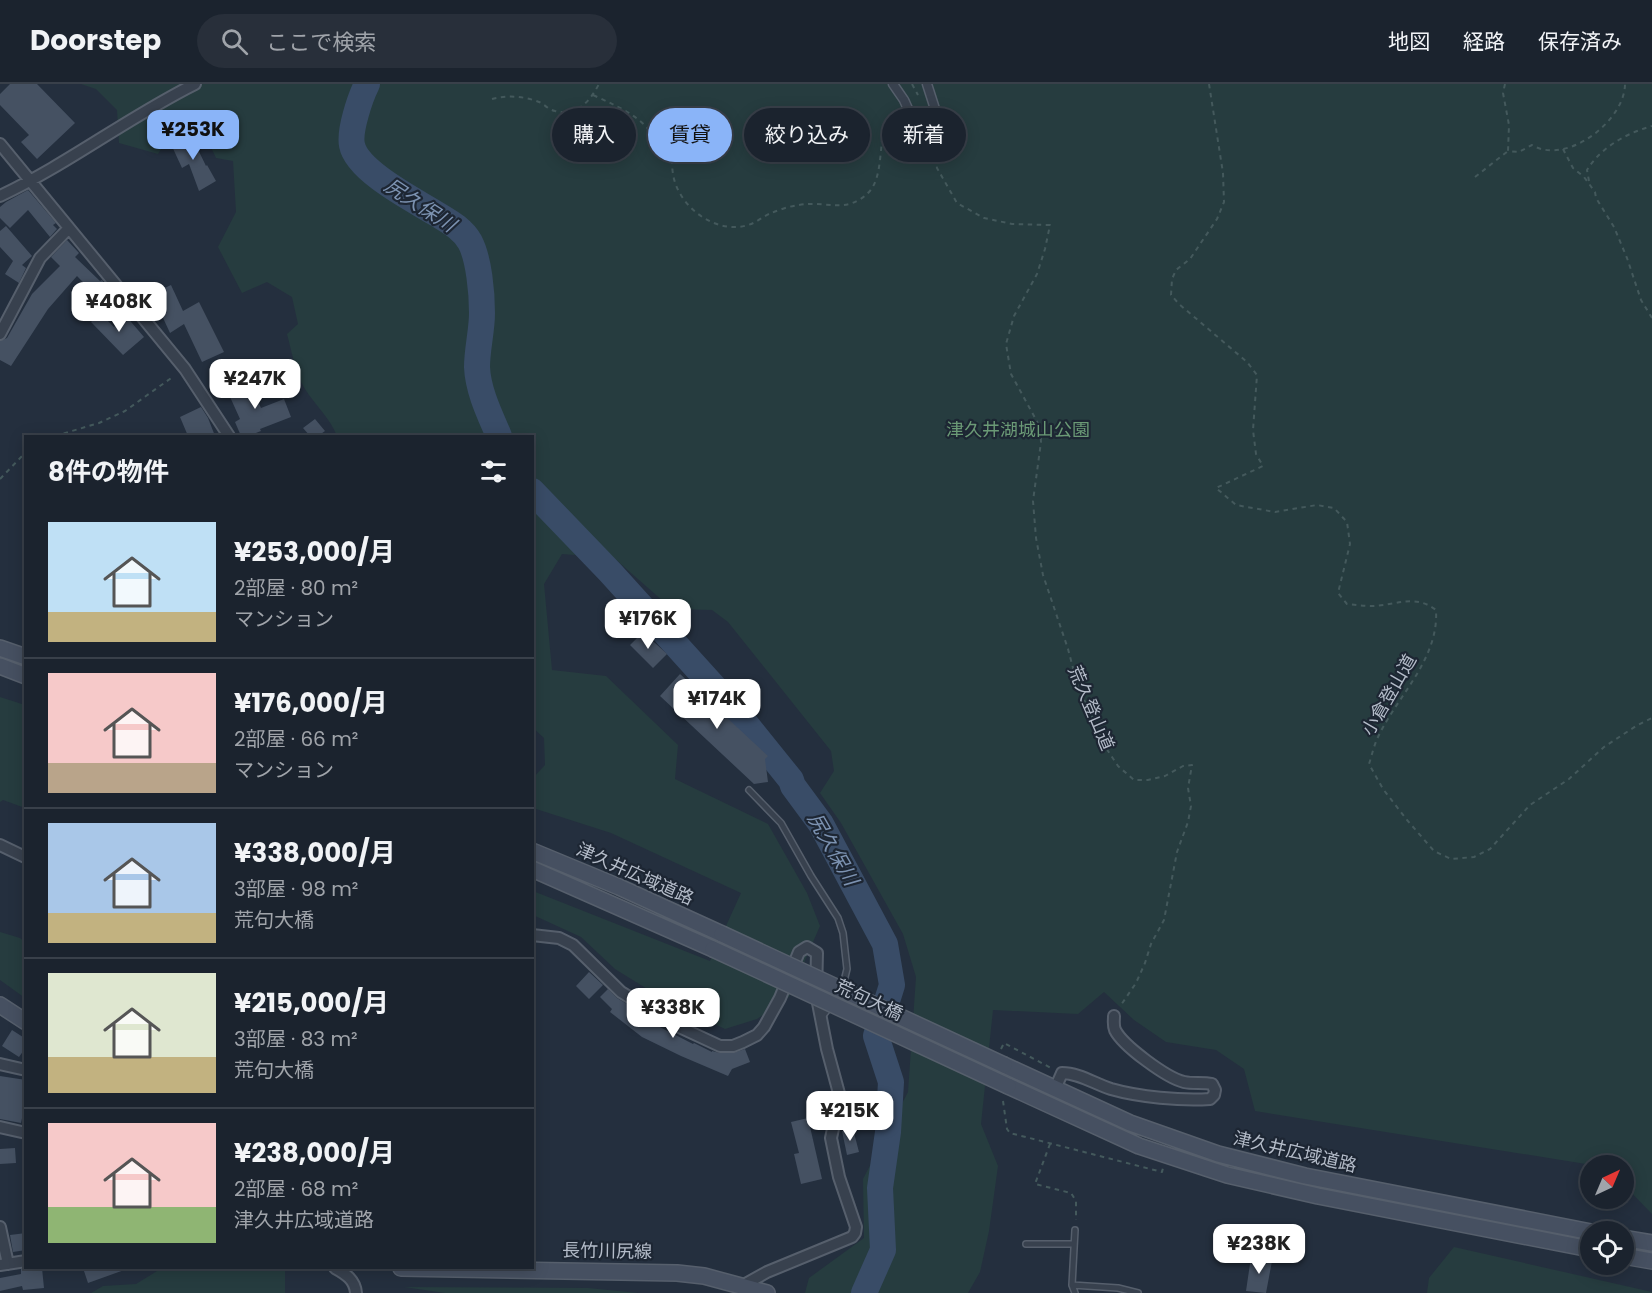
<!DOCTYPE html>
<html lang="ja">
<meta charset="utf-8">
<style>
body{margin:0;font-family:Poppins,"Noto Sans JP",sans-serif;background:#282f3a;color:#f1f3f6;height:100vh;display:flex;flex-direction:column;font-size:22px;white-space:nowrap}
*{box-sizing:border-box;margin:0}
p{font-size:20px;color:#a0a4aa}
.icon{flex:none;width:33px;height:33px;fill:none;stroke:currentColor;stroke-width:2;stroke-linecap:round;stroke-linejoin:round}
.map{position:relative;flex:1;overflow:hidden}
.panel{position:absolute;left:24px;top:351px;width:510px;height:834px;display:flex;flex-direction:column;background:#1b232e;border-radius:0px;box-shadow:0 3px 15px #0003,0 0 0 2px #39404a}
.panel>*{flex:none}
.hud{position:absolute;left:552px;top:24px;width:570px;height:54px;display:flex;gap:12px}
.needle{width:39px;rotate:44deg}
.buttons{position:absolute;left:1580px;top:1071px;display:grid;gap:12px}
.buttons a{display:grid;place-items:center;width:54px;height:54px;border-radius:50%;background:#1b232e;box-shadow:0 3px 15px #0003,0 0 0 2px #39404a;font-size:30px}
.price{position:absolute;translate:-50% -51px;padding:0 14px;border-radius:12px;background:#fff;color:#222;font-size:20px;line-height:39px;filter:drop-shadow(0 2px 3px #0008)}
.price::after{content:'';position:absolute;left:50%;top:36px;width:18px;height:14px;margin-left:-9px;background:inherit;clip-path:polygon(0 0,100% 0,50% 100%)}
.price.selected{background:#8ab4f8;color:#111}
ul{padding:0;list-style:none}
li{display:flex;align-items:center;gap:18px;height:150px;padding:0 24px}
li+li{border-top:2px solid #39404a}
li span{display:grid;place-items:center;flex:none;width:168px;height:120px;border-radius:0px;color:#555}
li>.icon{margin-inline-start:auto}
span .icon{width:72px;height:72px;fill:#fffc;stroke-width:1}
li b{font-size:26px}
h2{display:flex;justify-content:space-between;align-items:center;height:72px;padding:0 24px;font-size:26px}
.tag{padding:0 21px;border-radius:27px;background:#1b232e;box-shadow:0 3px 15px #0003,0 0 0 2px #39404a;font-size:21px;line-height:54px}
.tag.selected{background:#8ab4f8;color:#111}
header{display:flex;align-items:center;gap:36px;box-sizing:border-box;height:84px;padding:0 30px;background:#1b232e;border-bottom:2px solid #39404a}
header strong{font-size:28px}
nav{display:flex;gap:33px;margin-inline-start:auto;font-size:21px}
.search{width:420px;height:54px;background:#282f3a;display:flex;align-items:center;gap:15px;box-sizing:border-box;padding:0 21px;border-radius:33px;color:#a0a4aa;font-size:22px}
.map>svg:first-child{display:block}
.green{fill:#263c3f}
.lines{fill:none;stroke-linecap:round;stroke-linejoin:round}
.river{stroke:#394c67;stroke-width:26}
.building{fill:#455162}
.service-casing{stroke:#565f6c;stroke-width:8}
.pedestrian-casing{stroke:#565f6c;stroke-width:11}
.minor-casing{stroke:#565f6c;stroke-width:14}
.secondary-casing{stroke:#565f6c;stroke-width:18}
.path{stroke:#44595c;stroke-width:2;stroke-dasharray:4.5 4.5;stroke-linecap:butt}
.service{stroke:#38414e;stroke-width:5}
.pedestrian{stroke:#38414e;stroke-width:8}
.minor{stroke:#38414e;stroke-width:10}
.secondary{stroke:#465061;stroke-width:15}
.secondary-bridge-casing{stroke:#565f6c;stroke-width:18;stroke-linecap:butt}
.secondary-bridge{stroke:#465061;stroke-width:15}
.labels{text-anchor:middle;stroke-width:4.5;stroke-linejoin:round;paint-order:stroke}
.park-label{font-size:18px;fill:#6b9a76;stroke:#1d2633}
.street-label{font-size:18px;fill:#b4bcc9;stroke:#1d2633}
.water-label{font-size:20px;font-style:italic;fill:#7c92b1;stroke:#1d2633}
</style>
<header>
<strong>Doorstep</strong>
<div class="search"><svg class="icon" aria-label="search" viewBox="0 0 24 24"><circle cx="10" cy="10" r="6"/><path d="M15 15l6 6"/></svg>ここで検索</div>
<nav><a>地図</a><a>経路</a><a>保存済み</a></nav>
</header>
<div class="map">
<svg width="1652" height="1209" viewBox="0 0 1652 1209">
<rect width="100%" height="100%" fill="#242f3e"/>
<path class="green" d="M81,0h1571v1130l-29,-30v-18l-31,-1 -337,-54 -11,-42 -28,-19 -50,-8 -32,-22 -30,-28 -26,22 -85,-4 -12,114 17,42 -9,65 -9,41 -12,21h-163l4,-15 55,-40 -1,-59 45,-87 8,-115 -13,-43 -62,-111 -21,-30 14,-22 -3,-20 -103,-129 -16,-12 -40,-1 -58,-51 -52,-4 -18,30 8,86 54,6 72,69 -3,34 93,45 39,69 13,33 -31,71 -32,22 -32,10 -60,-29 -50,-31 -34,-32 -48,-22v-24l177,70 31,-68 -130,-60 -78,-25v-30l12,-13 -1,-27 -12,-11v-291h-195c-7,-18 -22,-31 -32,-47 -10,-16 -13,-37 -18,-55l11,-10 -6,-27 -25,-15 -25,11 -24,-46 18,-35 -3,-51 -17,-3 -17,-36h-21l-20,32 -39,-11 -2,-33 -21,-21z
M0,613l25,8v103l-22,-8 -3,2z
M0,848l20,6 5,4v56l-25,-18z
M1454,1163l198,45v1h-225l2,-15z
M162,1184h123v25h-194l12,-7 33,-2z
M404,1203l184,1 50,5h-193z"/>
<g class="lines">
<path class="river" d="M367,0c-7,14 -18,47 -15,61 5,26 62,55 83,68 13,8 27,15 35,29 9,17 12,51 12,71 0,18 -5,36 -5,54 1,24 13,48 22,69
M532,407l78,81 123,136 58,72 2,6 28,38 64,120 7,41 -16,51 15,46 -3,50 -8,56 3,62 -19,43"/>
</g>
<path class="building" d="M10,0h27l38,39 -38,36 -16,-17 8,-7 -29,-30v-11z
M190,49l16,33 1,-1 9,16 -17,10 -10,-27 -7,4 -12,-26z
M28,106l28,33 -3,2 4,4 -7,8 -22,-27 -18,18 -10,-10v-11l6,-5z
M6,142l26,30 -10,9 4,3 -7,15 -14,-9 8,-13 -13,-14v-16z
M67,156l12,13 -4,4 25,24 2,-1 14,17 -10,9 -29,-30 -29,33 -37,57 -11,-6v-19l7,-3 25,-44 28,-28 -9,-9z
M171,201l12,26 16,-9 25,50 -22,10 -18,-38 -14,9 -18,-39z
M100,229l14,14 12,-11 18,21 -21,18 -32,-33z
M248,295l13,29 23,-9 7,18 -31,12 1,2 -13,5h-7l-6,-14 5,-3 -14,-31z
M201,323l7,11 7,18h-27l-8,-19z
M315,335l10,12 -7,5h-8l-7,-8z
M643,548l24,22 -14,14 -23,-23z
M680,590l88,82 -3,3 3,23 -14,2 -94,-88z
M589,888l14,13 -14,14 -13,-13z
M608,905l9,9 35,21 -2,3 43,22 1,-1 18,9v-1l8,2h13l12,-4 5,13 -18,7 -4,7 -47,-20 -39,-19 -32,-25 2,-3 -12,-12z
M12,946l14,9v8l-7,10 -17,-11z
M0,992l26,4v19l-5,24 -21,-4z
M808,1034l14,61 -21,5 -7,-30 5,-1 -8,-31z
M853,1045l6,23 -12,3 -5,-24z
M15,1064l1,15 -16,1v-15z
M26,1149v17l-13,2 -3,-17z
M1251,1173l21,4 -6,32 -20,-2z
M29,1184h13l2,20 -21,2 -1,-4 -22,5v-13l21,-4v-5z
M83,1184h44v1l-39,14z"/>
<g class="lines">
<defs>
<path id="service" d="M749,706l32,33 30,53 27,42 5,15 4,36 -4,16 -6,13 -16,20
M1026,1160h48
M1072,1201l46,3 20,5
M1075,1209l-3,-8 3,-55"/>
<path id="pedestrian" d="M893,0l11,16 13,29 7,2 16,-7
M927,0l17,53"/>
<path id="minor" d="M0,60l185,225 44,67
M0,112c68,-32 127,-78 195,-112
M0,250l40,-76 29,-30
M0,761l25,12
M532,851l27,3 14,7 48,47 56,34 43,20h13l10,-4 14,-7 7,-8 16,-29 19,-46 8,-5 10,6 -1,40 11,56 13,48 -9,41 8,39 17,50 -1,6 -3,4 -85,35 -27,15
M0,980l26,6
M1055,1005l7,-16c17,0 33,11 49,16 28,8 70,12 99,10l4,-4 1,-5 -3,-6c-9,-2 -19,0 -28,-2 -17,-4 -61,-36 -69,-52 -2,-5 -1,-9 -1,-14
M0,1043l26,6
M0,1143l8,37
M0,1181l26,-4
M335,1184c11,6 20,12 21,25"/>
<path id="secondary" d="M0,564l26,9
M0,582l26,10
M532,767l87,36 103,47
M532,785l181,80
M0,921l26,17
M1004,981l126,58 88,31 87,22 286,56
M1008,1002l131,60 88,29 91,21 272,53
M1623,1154l29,5
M1623,1172l29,5
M401,1184l276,5 27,3 63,17"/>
</defs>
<use href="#service" class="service-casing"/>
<use href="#pedestrian" class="pedestrian-casing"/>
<use href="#minor" class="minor-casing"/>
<use href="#secondary" class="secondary-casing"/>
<path class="path" d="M912,0l6,11
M1209,0l14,89 1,29 -7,17 -27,40 -14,11 -4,9 -1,16 8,9 68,58 10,13 -4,55 3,24 7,12 -47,22 20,17 39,7 42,-7 17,3 13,14 3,22 -12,49 9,11c8,1 16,2 24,2 24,0 43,-13 65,4 3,49 -38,85 -58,127 -4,8 -6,18 -9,27l14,25 24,31 27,31 17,8 23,-2 16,-8 40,-44 39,-26 35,-32 32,-21 16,-8
M1505,0l-2,9 6,32 -1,26 11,1 13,-7c34,21 93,-24 93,-61
M593,11c32,15 57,24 70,60l9,1c0,6 0,12 1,18 5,33 43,61 75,51 8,-2 14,-8 21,-11 9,-4 21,-8 30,-9 28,-5 47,10 70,-13 14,-15 10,-48 16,-67l6,-1 14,7
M492,15c15,-4 32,-3 47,3 5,2 10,8 16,9 22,6 35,-10 44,-27
M932,56l5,28 20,35 27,15 28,6 38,1 -5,24 -8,25 -23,42 -8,28 5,30 29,53 1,15 -8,59 3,37 7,37 25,74 10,38 30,64 10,15 16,14h14l17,-4 18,-10 9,-1 -4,23 3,18 -3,16 -11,30 -13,68 -13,24 -6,19 -9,20 -15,22
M1563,65l10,19 11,9 11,15 1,6 18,29 13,31 14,42 11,18
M1475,93l33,-26
M1589,97l-2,-11c14,-23 40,-37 65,-44
M55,352l44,-13 26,-12 49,-35
M0,395l26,-27
M1001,965l3,-6 47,25
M1003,1017l4,28 3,4 152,39 1,-4
M1050,1060l-15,40 36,9 5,8v19
M1600,1138l15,3"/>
<use href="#service" class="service"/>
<use href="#pedestrian" class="pedestrian"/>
<use href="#minor" class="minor"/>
<use href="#secondary" class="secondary"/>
<defs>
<path id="secondary-bridge" d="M722,850l282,131
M713,865l295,137"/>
</defs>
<use href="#secondary-bridge" class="secondary-bridge-casing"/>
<use href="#secondary-bridge" class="secondary-bridge"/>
</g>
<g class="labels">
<g class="park-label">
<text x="1018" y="352">津久井湖城山公園</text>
</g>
<g class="street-label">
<text transform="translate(1389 611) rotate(-60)" y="6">小倉登山道</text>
<text transform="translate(1091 624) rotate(67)" y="6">荒久登山道</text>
<text transform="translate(635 790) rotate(24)" y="6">津久井広域道路</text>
<text transform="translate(869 916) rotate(25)" y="6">荒句大橋</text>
<text transform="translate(1295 1068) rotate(13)" y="6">津久井広域道路</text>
<text transform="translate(607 1167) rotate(1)" y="6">長竹川尻線</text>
</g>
<g class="water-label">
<text transform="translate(420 121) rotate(33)" y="7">尻久保川</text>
<text transform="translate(833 765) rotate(60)" y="7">尻久保川</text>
</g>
</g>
</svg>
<div class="buttons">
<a><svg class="needle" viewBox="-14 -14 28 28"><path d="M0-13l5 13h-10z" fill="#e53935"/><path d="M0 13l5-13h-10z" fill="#a0a4aa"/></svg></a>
<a><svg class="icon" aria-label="locate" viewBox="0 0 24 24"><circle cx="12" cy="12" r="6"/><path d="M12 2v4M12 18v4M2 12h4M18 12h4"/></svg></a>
</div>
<b class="price selected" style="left:193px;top:77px">¥253K</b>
<b class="price" style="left:119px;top:249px">¥408K</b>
<b class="price" style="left:255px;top:326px">¥247K</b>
<b class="price" style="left:648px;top:566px">¥176K</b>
<b class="price" style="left:717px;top:646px">¥174K</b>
<b class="price" style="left:673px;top:955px">¥338K</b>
<b class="price" style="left:850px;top:1058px">¥215K</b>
<b class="price" style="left:1259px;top:1191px">¥238K</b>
<div class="hud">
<a class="tag">購入</a>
<a class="tag selected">賃貸</a>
<a class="tag">絞り込み</a>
<a class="tag">新着</a>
</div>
<section class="panel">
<h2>8件の物件<svg class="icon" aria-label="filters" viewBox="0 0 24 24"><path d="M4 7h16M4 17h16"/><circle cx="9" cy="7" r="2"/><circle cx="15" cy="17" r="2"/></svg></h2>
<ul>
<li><span style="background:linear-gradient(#bfe0f5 75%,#c2b280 0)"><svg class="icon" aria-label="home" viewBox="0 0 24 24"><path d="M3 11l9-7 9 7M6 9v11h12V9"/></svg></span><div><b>¥253,000/月</b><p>2部屋 · 80 m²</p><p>マンション</p></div></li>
<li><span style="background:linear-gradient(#f6c9c9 75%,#b9a48a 0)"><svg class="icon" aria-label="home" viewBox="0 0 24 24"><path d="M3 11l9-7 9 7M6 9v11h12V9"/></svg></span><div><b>¥176,000/月</b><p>2部屋 · 66 m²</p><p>マンション</p></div></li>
<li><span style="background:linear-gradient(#a9c7e8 75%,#c2b280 0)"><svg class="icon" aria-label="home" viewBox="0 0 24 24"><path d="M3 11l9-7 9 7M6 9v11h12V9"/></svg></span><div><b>¥338,000/月</b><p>3部屋 · 98 m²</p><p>荒句大橋</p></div></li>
<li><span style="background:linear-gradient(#dfe7d0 70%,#c2b280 0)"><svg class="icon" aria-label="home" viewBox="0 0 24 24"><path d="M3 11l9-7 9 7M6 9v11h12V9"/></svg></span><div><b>¥215,000/月</b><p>3部屋 · 83 m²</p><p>荒句大橋</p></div></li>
<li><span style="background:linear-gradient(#f6c9c9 70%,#8fb573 0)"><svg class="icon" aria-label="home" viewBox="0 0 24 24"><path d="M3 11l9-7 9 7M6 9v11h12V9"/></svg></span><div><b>¥238,000/月</b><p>2部屋 · 68 m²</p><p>津久井広域道路</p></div></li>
</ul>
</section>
</div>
